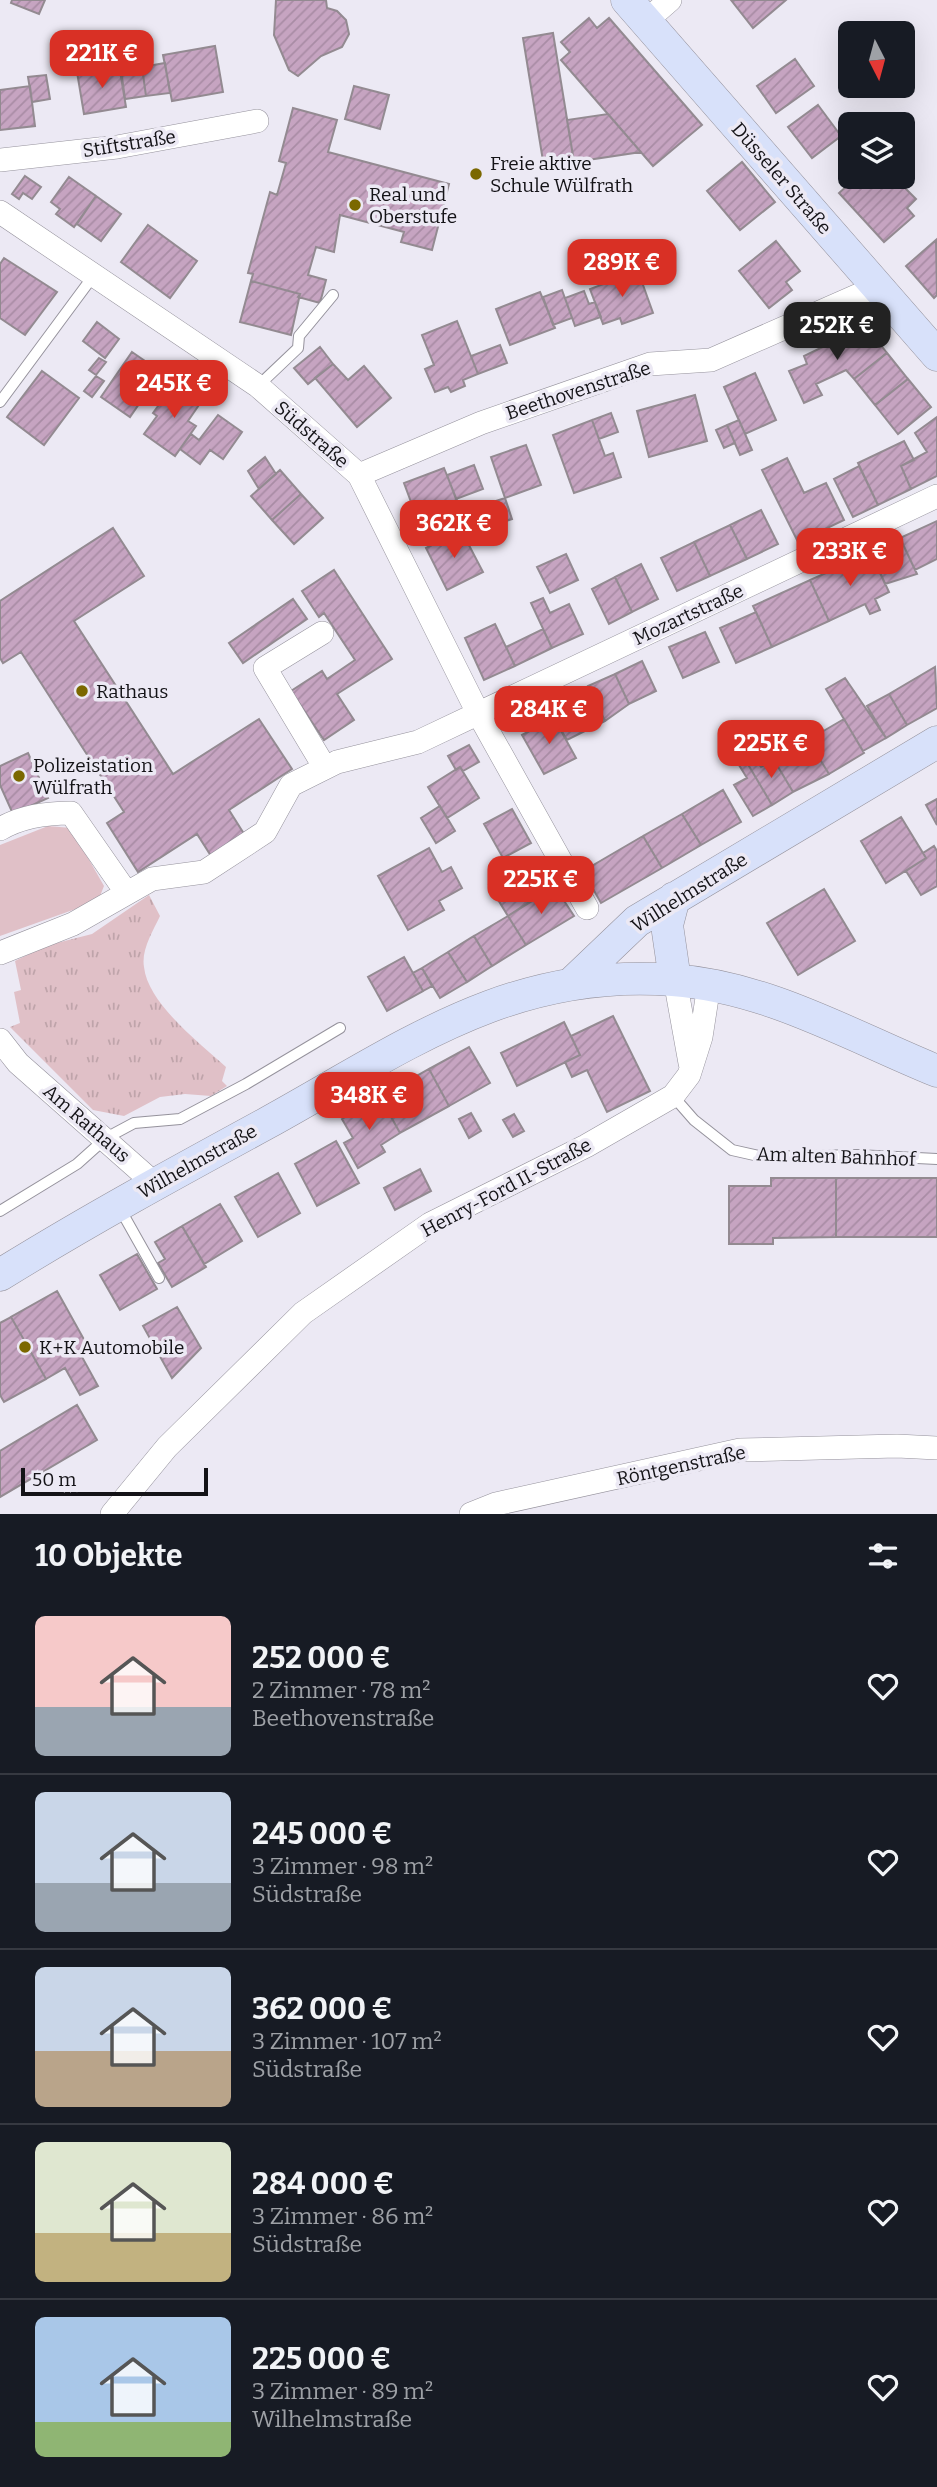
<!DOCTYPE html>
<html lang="de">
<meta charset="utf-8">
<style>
body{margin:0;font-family:Bitter,serif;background:#242831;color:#f1f3f6;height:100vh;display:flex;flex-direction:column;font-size:26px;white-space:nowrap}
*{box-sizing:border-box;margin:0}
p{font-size:23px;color:#9ea1a6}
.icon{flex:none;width:38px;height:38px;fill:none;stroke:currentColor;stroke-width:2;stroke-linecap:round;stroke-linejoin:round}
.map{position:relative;height:1514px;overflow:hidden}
.sheet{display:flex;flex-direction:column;background:#171b24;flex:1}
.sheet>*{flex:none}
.needle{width:46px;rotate:174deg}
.controls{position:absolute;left:838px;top:21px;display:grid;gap:14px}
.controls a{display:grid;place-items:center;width:77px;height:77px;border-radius:10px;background:#171b24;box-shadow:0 7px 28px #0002;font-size:35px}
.scale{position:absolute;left:21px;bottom:18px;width:187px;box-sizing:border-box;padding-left:7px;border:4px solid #141317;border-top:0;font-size:19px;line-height:24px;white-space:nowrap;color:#141317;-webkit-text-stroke:5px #ece9f4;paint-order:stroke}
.price{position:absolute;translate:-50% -60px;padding:0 16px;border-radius:14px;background:#d93025;color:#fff;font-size:23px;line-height:46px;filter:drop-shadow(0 2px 4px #0008)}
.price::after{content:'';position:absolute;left:50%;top:42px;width:21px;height:16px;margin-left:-10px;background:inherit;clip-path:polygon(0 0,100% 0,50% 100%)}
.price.current{background:#222;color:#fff}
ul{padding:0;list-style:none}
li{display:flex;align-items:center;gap:21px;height:175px;padding:0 35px}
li+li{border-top:2px solid #363941}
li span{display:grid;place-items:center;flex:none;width:196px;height:140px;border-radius:10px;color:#555}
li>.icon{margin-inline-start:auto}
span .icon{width:84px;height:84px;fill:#fffc;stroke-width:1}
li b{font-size:30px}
h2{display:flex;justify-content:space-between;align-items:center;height:84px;padding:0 35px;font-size:30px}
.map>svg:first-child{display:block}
.grass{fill:url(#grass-tufts)}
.park{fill:#e0c0c7}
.building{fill:url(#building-hatch);stroke:#938a91;stroke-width:2}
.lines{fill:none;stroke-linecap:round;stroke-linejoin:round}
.lane-casing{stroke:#95929c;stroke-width:12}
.street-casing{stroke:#95929c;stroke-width:24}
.secondary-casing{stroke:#95929c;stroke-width:33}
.lane{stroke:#fff;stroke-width:10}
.street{stroke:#fff;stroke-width:23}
.secondary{stroke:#d8e1fa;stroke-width:32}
.poi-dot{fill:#7b6800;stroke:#ece9f4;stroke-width:2.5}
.labels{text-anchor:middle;stroke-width:7;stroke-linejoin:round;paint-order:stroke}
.street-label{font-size:19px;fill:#141317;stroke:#ece9f4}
.poi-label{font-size:19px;fill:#141317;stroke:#ece9f4;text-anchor:start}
</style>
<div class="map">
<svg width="937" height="1514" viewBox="0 0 937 1514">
<defs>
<pattern id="grass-tufts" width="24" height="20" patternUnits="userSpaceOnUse" patternTransform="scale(1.75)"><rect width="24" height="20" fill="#e0c0c7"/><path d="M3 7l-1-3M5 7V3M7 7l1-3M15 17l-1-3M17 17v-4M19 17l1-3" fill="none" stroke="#bfa4aa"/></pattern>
<pattern id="building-hatch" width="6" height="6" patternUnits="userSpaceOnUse" patternTransform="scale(1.75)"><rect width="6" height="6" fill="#c6a4c1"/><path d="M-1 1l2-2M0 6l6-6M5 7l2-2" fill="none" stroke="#a98ca5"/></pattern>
</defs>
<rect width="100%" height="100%" fill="#ece9f4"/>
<path class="grass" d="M149,895l11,21c-7,15 -19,34 -16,51 4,37 56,76 82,100l-4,14 5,5 -16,10 -26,-2 -25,3 -36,19 -31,-6 -83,-83 10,-4 -6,-31 7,-2 -6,-29 30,-15 47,-12z"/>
<path class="park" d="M48,826l23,2 33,58 -6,15 -98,35v-91z"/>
<path class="building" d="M12,0h33l-6,14 -28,-11z
M276,0h50l1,8 10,3 9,9 3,14 -7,13 -21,9 -23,20 -9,-6 -15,-35z
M731,0h55l-33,28z
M589,18l8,10 12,-10 93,107 -49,41 -92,-106 9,-8 -9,-10z
M553,33l21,129 -30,5 -21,-129z
M215,46l8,46 -51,9 -9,-46z
M795,59l19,27 -38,27 -19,-27z
M165,63l5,30 -24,3 -4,-29z
M119,65l7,42 -42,7 -7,-42z
M142,67l4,29 -21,3 -4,-29z
M46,75l4,24 -18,3 -4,-25z
M30,86l5,40 -35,4v-40z
M354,86l35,9 -9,34 -35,-10z
M818,105l23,31 -29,22 -24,-31z
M293,108l44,12 -9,32 121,32 -17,66 -31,-8 3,-10 -64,-17 -6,37 -18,-5 -8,28 18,5 -6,23 -22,-6 2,-3 -49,-13 2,-7 -5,-1 22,-81 7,3 9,-32 -7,-2z
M608,114l33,38 -67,10 -7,-42z
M742,162l33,40 -35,28 -33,-39z
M25,176l16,11 -9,12 -9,-6 -4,6 -7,-5z
M69,177l27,19 -22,31 -18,-13 4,-5 -9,-7z
M857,177h12l8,9 10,-9h7l22,22 -9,9 7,8 -30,26 -45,-49z
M96,196l25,18 -20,27 -24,-17z
M148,225l49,36 -27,37 -49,-36z
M936,240l1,55 -3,3 -28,-32z
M776,241l24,30 -14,11 6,8 -23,18 -30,-37z
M4,258l53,34 -32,43 -25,-17v-54z
M638,271l15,42 -31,11 -2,-6 -17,6 -13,-35z
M251,281l49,13 -9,41 -51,-13z
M562,290l10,28 -19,7 -10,-28z
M584,291l5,13 6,-2 6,15 -26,9 -10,-28z
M540,292l15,36 -45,17 -14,-36z
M457,321l21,53 -15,6 2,6 -14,6 -3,-5 -13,5 -10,-23 9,-4 -12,-30z
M97,322l22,17 -14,19 -22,-17z
M866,326l21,27 -33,26 -8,-9 -30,14 6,11 -18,8 -15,-32 18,-7 -3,-8z
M500,345l7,18 -29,11 -7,-18z
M320,347l13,17 -25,20 -14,-16z
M132,352l29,20 -31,45 -29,-20z
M887,353l21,26 -33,26 -21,-26z
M99,358l7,4 -10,13 -7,-5z
M333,364l15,16 16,-14 27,32 -34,29 -42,-49z
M42,371l37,27 -35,47 -37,-28z
M755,373l21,47 -31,14 -21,-47z
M96,376l8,5 -12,16 -8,-6z
M908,379l23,28 -33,27 -23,-29z
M175,383l26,19 -13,19 8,5 -21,30 -31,-22 13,-18 -4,-3z
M695,395l12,46 -58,16 -12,-46z
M611,413l7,19 -19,7 -7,-19z
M218,415l24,17 -19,27 -13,-9 -10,14 -20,-15 11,-15 8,6z
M937,417v59l-26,13 -10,-23 26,-14 -12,-19z
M592,420l13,36 8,-3 8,24 -47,16 -21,-58z
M739,420l13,30 -12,5 -13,-30z
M727,425l8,18 -11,5 -8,-18z
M904,441l10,19 -13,6 10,23 -33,16 -20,-42z
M526,445l15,40 -36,13 -14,-41z
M265,457l11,17 -17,15 -11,-18z
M787,458l17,35 22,-10 18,37 -46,22 -36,-72z
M474,465l9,24 -27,10 -9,-24z
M859,466l19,39 -25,12 -19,-38z
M444,468l14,35 -41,15 -13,-35z
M280,470l21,24 -29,26 -21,-24z
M301,494l22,24 -29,26 -22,-24z
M505,498l7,21 -15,5 -7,-21z
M761,510l17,34 -31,15 -17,-34z
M937,521v38l-22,11 -15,-32z
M730,525l17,34 -37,17 -16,-34z
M113,528l31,48 -70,45 99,153 86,-55 33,50 -63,41 17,27 -33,22 -16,-25 -59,38 -31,-49 17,-11 -103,-160 -18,11 -3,-5v-57z
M461,530l22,42 -36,18 -21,-42z
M900,538l17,36 -32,10 -14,-31z
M694,542l16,34 -33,15 -16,-33z
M871,553l18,39 -14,7 5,11 -10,4 -5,-10 -36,17 -19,-41z
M566,554l12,26 -28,13 -13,-26z
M641,564l17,35 -26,13 -17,-35z
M334,570l58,89 -55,35 17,26 -30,20 -33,-49 31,-20 5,8 28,-19 -31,-47 -5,4 -17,-26z
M615,577l17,35 -23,12 -17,-35z
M810,580l19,41 -57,26 -19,-41z
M543,598l7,15 19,-9 14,30 -31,14 -21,-45z
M293,599l14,20 -64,44 -14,-20z
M756,612l16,35 -36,16 -16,-35z
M495,624l20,42 -31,14 -19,-42z
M543,629l9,19 -37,18 -9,-19z
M705,632l14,30 -36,16 -14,-31z
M642,661l14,30 -27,13 -14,-30z
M935,667l2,41 -30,17 -18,-31z
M615,674l14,30 -24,17 -17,-35z
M845,678l41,60 -23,13 -37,-62z
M889,694l18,31 -21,13 -19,-32z
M593,697l12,24 -38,19 -13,-22z
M554,718l22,40 -32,16 -22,-39z
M844,719l20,34 -35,21 -21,-34z
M808,740l21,34 -36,18 -19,-32z
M469,745l10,17 -16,9 -3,-4 -4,3 -8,-14z
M28,753l20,45 -35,16 -13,-29v-19z
M754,756l7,11 13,-7 19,32 -21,13 -26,-44z
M746,761l26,44 -19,11 -19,-31 13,-7 -8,-13z
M460,767l19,31 -32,20 -19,-31z
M723,790l18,32 -40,23 -19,-31z
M937,799v26l-11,-20z
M440,806l15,25 -19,12 -15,-25z
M512,809l19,34 -28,15 -19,-34z
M682,814l19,31 -39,23 -19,-32z
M901,817l25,41 -40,25 -25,-42z
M643,836l19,32 -61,35 -18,-32z
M934,846l3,5v35l-16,9 -15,-24 20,-13 -3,-5z
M429,848l13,24 9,-5 11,21 -23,13 5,9 -36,20 -30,-54z
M508,872l20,31 -20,13 -19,-31z
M555,887l19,29 -48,29 -18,-29z
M824,889l31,52 -57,34 -31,-52z
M508,916l18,29 -34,21 -18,-30z
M474,936l18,30 -25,16 -19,-30z
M448,952l19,30 -27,16 -18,-30z
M404,957l19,34 -36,20 -19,-34z
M422,968l10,18 -9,5 -10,-18z
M613,1016l37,75 -43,21 -20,-42 -15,7 -7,-15 15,-7 -9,-19z
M564,1022l16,33 -63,31 -16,-33z
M469,1047l21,36 -41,23 -20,-37z
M429,1069l20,37 -49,27 -20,-36z
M380,1097l20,36 -19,12 4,7 -27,16 -14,-25 9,-5 -11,-19z
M471,1113l10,18 -12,7 -10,-19z
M514,1114l10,17 -11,6 -10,-17z
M336,1141l23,42 -42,23 -22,-42z
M420,1169l11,22 -36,19 -11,-22z
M278,1173l22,40 -42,24 -23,-40z
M771,1178h65v59l-63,1v6h-44v-58h42z
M836,1178h101v59h-101z
M220,1204l22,37 -38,23 -22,-38z
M182,1226l24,41 -34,20 -14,-24 7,-4 -10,-17z
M137,1254l20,35 -37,21 -20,-35z
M57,1291l34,61 -9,5 16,29 -18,9 -15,-27 -19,11 -35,-62z
M177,1307l24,41 -29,30 -29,-52z
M11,1317l35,62 -42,23 -4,-7v-72z
M77,1405l20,35 -97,57v-46z"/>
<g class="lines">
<defs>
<path id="lane" d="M258,386l40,-38 1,-12 34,-41
M0,402l94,-127
M673,1096l21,24 38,30 31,7 94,-2 80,4
M119,1207l40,71
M0,1211l77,-47 29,-26 28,-15 46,-4 66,-35 94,-56"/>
<path id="street" d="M646,21l24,-21
M0,160l117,-13 140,-26
M0,212l258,174 101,89 119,238 109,195
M359,475l122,-52 169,-59 61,-4 166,-73
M322,633l-57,35 60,100
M0,829c22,-13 46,-16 71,-16l55,79
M0,953l73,-29 79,-45 52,-7 61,-40 26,-47 46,-23 81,-20 519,-246
M675,980l15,83
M0,1040l18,23 137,121
M112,1514l55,-67 136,-134 127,-89 156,-78 87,-50 16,-21 12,-38 8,-52
M471,1514l25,-10 244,-54 157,-4 40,2"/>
<path id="secondary" d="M627,0l310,355
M674,898l-7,27 8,55
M572,983l65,-62 300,-179
M0,1275c87,-54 177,-103 267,-152 136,-75 243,-156 406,-143 95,7 178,56 264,91"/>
</defs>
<use href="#lane" class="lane-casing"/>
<use href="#street" class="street-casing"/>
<use href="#secondary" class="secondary-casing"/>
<use href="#lane" class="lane"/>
<use href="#street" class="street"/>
<use href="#secondary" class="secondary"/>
</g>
<g class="poi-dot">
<circle cx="476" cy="174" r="7"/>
<circle cx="355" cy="205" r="7"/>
<circle cx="82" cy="691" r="7"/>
<circle cx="19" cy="776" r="7"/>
<circle cx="25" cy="1347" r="7"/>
</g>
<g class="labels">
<g class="street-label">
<text transform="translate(129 143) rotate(-9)" y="7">Stiftstraße</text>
<text transform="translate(782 178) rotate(49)" y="7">Düsseler Straße</text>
<text transform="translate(578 390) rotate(-18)" y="7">Beethovenstraße</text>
<text transform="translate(312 434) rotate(41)" y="7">Südstraße</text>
<text transform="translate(688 614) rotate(-25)" y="7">Mozartstraße</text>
<text transform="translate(689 892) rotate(-32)" y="7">Wilhelmstraße</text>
<text transform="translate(87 1123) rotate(41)" y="7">Am Rathaus</text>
<text transform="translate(836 1156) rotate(2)" y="7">Am alten Bahnhof</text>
<text transform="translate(197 1161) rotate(-29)" y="7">Wilhelmstraße</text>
<text transform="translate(506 1187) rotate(-28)" y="7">Henry-Ford II-Straße</text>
<text transform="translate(681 1465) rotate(-12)" y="7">Röntgenstraße</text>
</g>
<g class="poi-label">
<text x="490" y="170">Freie aktive<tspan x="490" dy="22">Schule Wülfrath</tspan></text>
<text x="369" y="201">Real und<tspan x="369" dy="22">Oberstufe</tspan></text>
<text x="96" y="698">Rathaus</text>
<text x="33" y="772">Polizeistation<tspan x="33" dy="22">Wülfrath</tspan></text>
<text x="39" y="1354">K+K Automobile</text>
</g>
</g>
</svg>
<div class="controls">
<a><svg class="needle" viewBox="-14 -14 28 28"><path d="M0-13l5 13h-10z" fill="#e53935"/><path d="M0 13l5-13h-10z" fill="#9ea1a6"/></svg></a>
<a><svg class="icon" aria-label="layers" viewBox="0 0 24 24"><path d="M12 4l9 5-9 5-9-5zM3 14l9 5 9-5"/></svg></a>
</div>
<div class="scale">50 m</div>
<b class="price" style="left:102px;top:90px">221K €</b>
<b class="price" style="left:622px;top:299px">289K €</b>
<b class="price current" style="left:837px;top:362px">252K €</b>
<b class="price" style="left:174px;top:420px">245K €</b>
<b class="price" style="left:454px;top:560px">362K €</b>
<b class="price" style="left:850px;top:588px">233K €</b>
<b class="price" style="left:549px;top:746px">284K €</b>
<b class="price" style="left:771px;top:780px">225K €</b>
<b class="price" style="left:541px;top:916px">225K €</b>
<b class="price" style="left:369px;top:1132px">348K €</b>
</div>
<section class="sheet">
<h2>10 Objekte<svg class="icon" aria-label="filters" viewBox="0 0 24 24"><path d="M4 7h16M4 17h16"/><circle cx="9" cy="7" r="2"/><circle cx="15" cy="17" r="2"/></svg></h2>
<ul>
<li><span style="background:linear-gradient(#f6c9c9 65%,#9aa5b1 0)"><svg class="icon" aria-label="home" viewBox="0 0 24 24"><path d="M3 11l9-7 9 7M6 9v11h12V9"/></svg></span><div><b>252 000 €</b><p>2 Zimmer · 78 m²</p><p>Beethovenstraße</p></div><svg class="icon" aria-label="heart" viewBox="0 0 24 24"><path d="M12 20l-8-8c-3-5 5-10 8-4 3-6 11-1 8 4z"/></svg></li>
<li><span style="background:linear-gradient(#c9d6e8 65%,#9aa5b1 0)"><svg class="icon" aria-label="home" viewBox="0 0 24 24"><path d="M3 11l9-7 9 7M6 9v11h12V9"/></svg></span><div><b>245 000 €</b><p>3 Zimmer · 98 m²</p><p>Südstraße</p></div><svg class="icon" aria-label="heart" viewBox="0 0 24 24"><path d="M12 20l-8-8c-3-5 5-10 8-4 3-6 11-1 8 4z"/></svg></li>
<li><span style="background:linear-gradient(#c9d6e8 60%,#b9a48a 0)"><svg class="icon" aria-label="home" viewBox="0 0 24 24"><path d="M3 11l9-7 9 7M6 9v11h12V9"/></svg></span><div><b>362 000 €</b><p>3 Zimmer · 107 m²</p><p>Südstraße</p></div><svg class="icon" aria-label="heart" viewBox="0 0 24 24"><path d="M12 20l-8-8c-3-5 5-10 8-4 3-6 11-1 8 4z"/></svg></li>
<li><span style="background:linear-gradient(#dfe7d0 65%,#c2b280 0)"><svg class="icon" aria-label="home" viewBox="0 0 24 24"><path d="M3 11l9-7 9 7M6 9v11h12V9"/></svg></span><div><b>284 000 €</b><p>3 Zimmer · 86 m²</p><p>Südstraße</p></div><svg class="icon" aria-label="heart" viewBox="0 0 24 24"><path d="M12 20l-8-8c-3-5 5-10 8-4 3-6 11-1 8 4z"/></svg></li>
<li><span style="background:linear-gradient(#a9c7e8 75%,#8fb573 0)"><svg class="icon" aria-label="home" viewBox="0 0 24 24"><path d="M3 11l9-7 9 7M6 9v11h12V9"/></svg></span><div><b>225 000 €</b><p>3 Zimmer · 89 m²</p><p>Wilhelmstraße</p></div><svg class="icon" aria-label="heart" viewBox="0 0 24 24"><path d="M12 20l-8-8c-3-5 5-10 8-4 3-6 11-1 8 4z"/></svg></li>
</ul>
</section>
